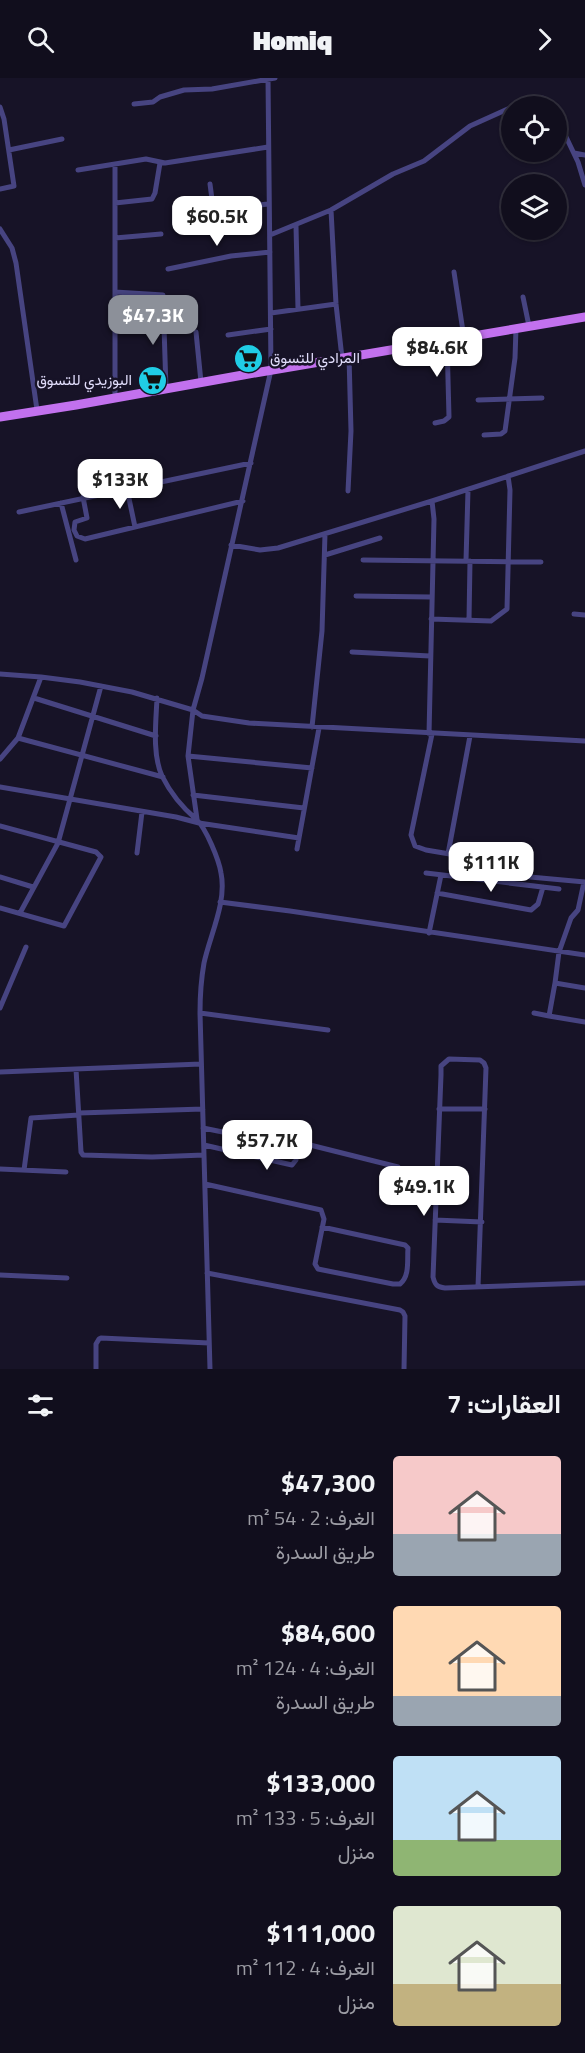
<!DOCTYPE html>
<html lang="ar">
<meta charset="utf-8">
<style>
body{margin:0;font-family:"Titillium Web",Vazirmatn,sans-serif;background:#1e1c2a;color:#f1f3f6;direction:rtl;height:100vh;display:flex;flex-direction:column;font-size:22px;white-space:nowrap}
*{box-sizing:border-box;margin:0}
p{font-size:20px;color:#9c9ca4}
.icon{flex:none;width:33px;height:33px;fill:none;stroke:currentColor;stroke-width:2;stroke-linecap:round;stroke-linejoin:round}
.map{position:relative;height:1291px;overflow:hidden;direction:ltr}
.drawer{display:flex;flex-direction:column;background:#110e1d;flex:1}
.drawer>*{flex:none}
.buttons{position:absolute;left:501px;top:18px;display:grid;gap:12px}
.buttons a{display:grid;place-items:center;width:66px;height:66px;border-radius:50%;background:#110e1d;box-shadow:0 2px 4px #0004,0 0 0 2px #302e3b;font-size:30px}
.price{position:absolute;translate:-50% -51px;padding:0 14px;border-radius:12px;background:#fff;color:#222;font-size:20px;line-height:39px;filter:drop-shadow(0 2px 3px #0008)}
.price::after{content:'';position:absolute;left:50%;top:36px;width:18px;height:14px;margin-left:-9px;background:inherit;clip-path:polygon(0 0,100% 0,50% 100%)}
.price.on{background:#8c9099;color:#fff}
ul{padding:0;list-style:none}
li{display:flex;align-items:center;gap:18px;height:150px;padding:0 24px}
li span{display:grid;place-items:center;flex:none;width:168px;height:120px;border-radius:6px;color:#555}
li>.icon{margin-inline-start:auto}
span .icon{width:72px;height:72px;fill:#fffc;stroke-width:1}
li b{font-size:26px}
h2{display:flex;justify-content:space-between;align-items:center;height:72px;padding:0 24px;font-size:26px}
header{display:flex;justify-content:space-between;align-items:center;height:78px;padding:0 24px;background:#110e1d;font-size:27px;font-weight:800}
.map>svg:first-child{display:block}
.lines{fill:none;stroke-linecap:round;stroke-linejoin:round}
.street{stroke:#474481;stroke-width:5}
.primary{stroke:#c271ee;stroke-width:9}
.labels{text-anchor:middle;stroke-width:5;stroke-linejoin:round;paint-order:stroke}
.poi-label{font-size:15px;fill:#e1ddfb;stroke:#171327;text-anchor:start}
</style>
<header><svg class="icon" aria-label="forward" viewBox="0 0 24 24"><path d="M9 5l7 7-7 7"/></svg>Homiq<svg class="icon" aria-label="search" viewBox="0 0 24 24"><circle cx="10" cy="10" r="6"/><path d="M15 15l6 6"/></svg></header>
<div class="map">
<svg width="585" height="1291" viewBox="0 0 585 1291">
<rect width="100%" height="100%" fill="#171327"/>
<g class="lines">
<path class="street" d="M134,26l19,-2 7,-5 24,-7 28,-1 63,-11
M513,28c13,-6 31,-15 39,0
M0,29l4,12 10,67 -14,3
M556,38l22,46 7,23
M9,72l53,-11
M574,75l11,2
M115,86v235
M78,92l68,-11 19,4 103,-16
M210,106l3,23 3,3 52,-6
M115,125l37,-4 3,-6 5,-30
M331,132l5,94 6,54
M296,148l2,83
M0,151l12,19 4,15 21,147
M270,157l61,-25 62,-36 31,-13 46,-35 42,-19
M115,160l46,-4
M168,191l63,-13 39,-4
M454,194l10,66
M115,214l48,3 3,94
M523,219l6,29
M271,235l65,-9
M196,254l5,50
M228,257l43,-6
M478,322l64,-2
M435,345l9,-2 5,-4 -2,-76
M484,357l17,-1 4,-3 10,-73 1,-30
M127,411l8,38
M348,413l3,-60 -2,-75
M83,419l4,21 -12,4 -1,8 3,6 8,3 158,-38
M61,425l15,57
M19,434l232,-49
M231,467l29,5 18,-2 154,-47 153,-50
M325,477l55,-17
M363,482l178,2
M466,483l2,-71
M356,518l75,1
M574,536l11,1
M431,541l60,2 16,-12 3,-119 -2,-14
M469,542l1,-59
M352,574l78,4
M0,596l41,3
M34,620l122,38
M157,620c-1,24 -5,56 5,78 8,16 21,32 34,43 10,9 23,41 25,54 6,29 -11,62 -17,90 -3,17 -4,33 -4,50l10,356
M312,649l10,-96 3,-97
M429,656l5,-215 -2,-18
M432,656l-21,101 4,11 11,4 89,15 8,9 7,3 55,5
M18,660l145,39
M188,678l124,12
M0,681l18,-21 23,-61 39,5 52,10 61,18 9,6 47,7 336,18
M0,709l176,30 23,6 100,15
M193,717l111,13
M197,741l-9,-63 5,-46 9,-32 69,-308 -3,-292
M0,748l96,26 5,5 -37,69 -64,-18
M297,771l22,-121
M137,775l5,-41
M448,776l22,-118
M426,795l133,16
M0,799l33,10
M584,804l-6,28 -7,8 -12,34 -4,31 30,5
M437,815l94,17 7,-6 5,-17
M220,824l70,9 295,44
M20,835l38,-70 43,-157
M429,855l12,-58
M555,905l-6,33 36,6
M0,930l26,-61
M200,935l128,17
M534,935l15,3
M76,991l5,83 2,3 69,2 52,-2
M0,994l201,-8
M439,1031h46
M79,1035l124,-4
M203,1050l49,10 58,7 88,22
M204,1067l88,20 4,-5v-16
M0,1091l66,3
M24,1092l7,-52 48,-3
M205,1106l116,26 3,9 -9,45 3,5 75,15h7c10,-8 7,-24 8,-36l-3,-3 -83,-18
M435,1142l47,2
M207,1195l193,37 3,2 2,4 -1,53
M0,1197l67,3
M478,1209l8,-219 -2,-5 -4,-3 -31,-1 -8,7v9l-8,202c2,8 4,10 12,11l140,-5
M96,1291v-25l3,-5 2,-1 108,5"/>
<path class="primary" d="M0,339l76,-12 167,-30 342,-58"/>
</g>
<defs>
<symbol id="supermarket-disc" viewBox="-11 -11 22 22"><circle r="9.5" fill="#20cde5" stroke="#171327"/><path d="M-6-5.5h2.5l.6 2H6L4.5 2H-2.5L-4.4-4H-6ZM-1.5 3.2a1.3 1.3 0 1 0 .1 0ZM3 3.2a1.3 1.3 0 1 0 .1 0Z" fill="#111"/></symbol>
</defs>
<g fill-rule="evenodd">
<use href="#supermarket-disc" x="232" y="264" width="33" height="33"/>
<use href="#supermarket-disc" x="136" y="286" width="33" height="33"/>
</g>
<g class="labels">
<g class="poi-label">
<text x="270" y="285">المرادي للتسوق</text>
<text x="132" y="307" text-anchor="end">البوزيدي للتسوق</text>
</g>
</g>
</svg>
<div class="buttons">
<a><svg class="icon" aria-label="locate" viewBox="0 0 24 24"><circle cx="12" cy="12" r="6"/><path d="M12 2v4M12 18v4M2 12h4M18 12h4"/></svg></a>
<a><svg class="icon" aria-label="layers" viewBox="0 0 24 24"><path d="M12 4l9 5-9 5-9-5zM3 14l9 5 9-5"/></svg></a>
</div>
<b class="price" style="left:217px;top:169px">$60.5K</b>
<b class="price on" style="left:153px;top:268px">$47.3K</b>
<b class="price" style="left:437px;top:300px">$84.6K</b>
<b class="price" style="left:120px;top:432px">$133K</b>
<b class="price" style="left:491px;top:815px">$111K</b>
<b class="price" style="left:267px;top:1093px">$57.7K</b>
<b class="price" style="left:424px;top:1139px">$49.1K</b>
</div>
<section class="drawer">
<h2>العقارات: 7<svg class="icon" aria-label="filters" viewBox="0 0 24 24"><path d="M4 7h16M4 17h16"/><circle cx="9" cy="7" r="2"/><circle cx="15" cy="17" r="2"/></svg></h2>
<ul>
<li><span style="background:linear-gradient(#f6c9c9 65%,#9aa5b1 0)"><svg class="icon" aria-label="home" viewBox="0 0 24 24"><path d="M3 11l9-7 9 7M6 9v11h12V9"/></svg></span><div><b>$47,300</b><p>الغرف: 2 · 54 m²</p><p>طريق السدرة</p></div></li>
<li><span style="background:linear-gradient(#ffd9b3 75%,#9aa5b1 0)"><svg class="icon" aria-label="home" viewBox="0 0 24 24"><path d="M3 11l9-7 9 7M6 9v11h12V9"/></svg></span><div><b>$84,600</b><p>الغرف: 4 · 124 m²</p><p>طريق السدرة</p></div></li>
<li><span style="background:linear-gradient(#bfe0f5 70%,#8fb573 0)"><svg class="icon" aria-label="home" viewBox="0 0 24 24"><path d="M3 11l9-7 9 7M6 9v11h12V9"/></svg></span><div><b>$133,000</b><p>الغرف: 5 · 133 m²</p><p>منزل</p></div></li>
<li><span style="background:linear-gradient(#dfe7d0 65%,#c2b280 0)"><svg class="icon" aria-label="home" viewBox="0 0 24 24"><path d="M3 11l9-7 9 7M6 9v11h12V9"/></svg></span><div><b>$111,000</b><p>الغرف: 4 · 112 m²</p><p>منزل</p></div></li>
</ul>
</section>
